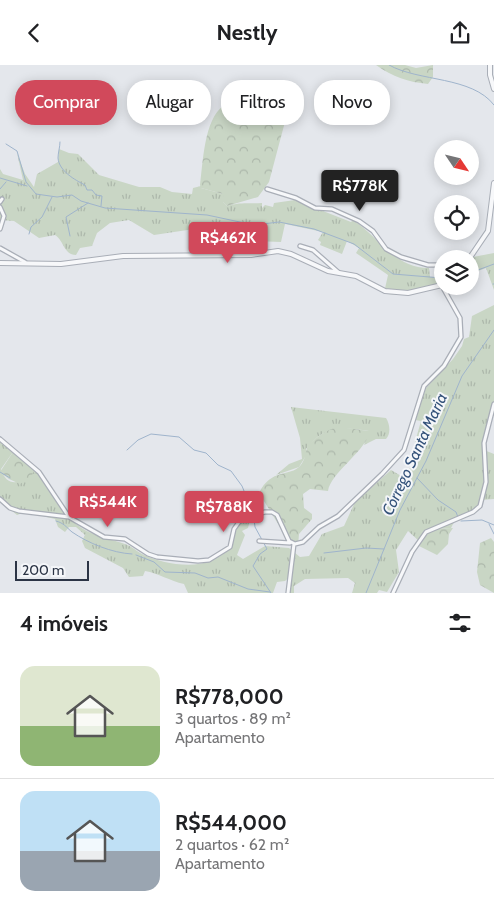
<!DOCTYPE html>
<html lang="pt">
<meta charset="utf-8">
<style>
body{margin:0;font-family:Cabin,sans-serif;background:#f6f6f6;color:#202124;height:100vh;display:flex;flex-direction:column;font-size:19px;white-space:nowrap}
*{box-sizing:border-box;margin:0}
p{font-size:16px;color:#757577}
.icon{flex:none;width:28px;height:28px;fill:none;stroke:currentColor;stroke-width:2;stroke-linecap:round;stroke-linejoin:round}
.map{position:relative;height:528px;overflow:hidden}
.sheet{display:flex;flex-direction:column;background:#fff;flex:1}
.sheet>*{flex:none}
.guide{position:absolute;left:15px;top:15px;width:465px;height:45px;display:flex;gap:10px}
.needle{width:32px;rotate:125deg}
.fabs{position:absolute;left:434px;top:75px;display:grid;gap:10px}
.fabs a{display:grid;place-items:center;width:45px;height:45px;border-radius:50%;background:#fff;box-shadow:0 2px 12px #0003;font-size:25px}
.scale{position:absolute;left:15px;bottom:12px;width:74px;box-sizing:border-box;padding-left:5px;border:2px solid #2b3445;border-top:0;font-size:14px;line-height:18px;white-space:nowrap;color:#2b3445;-webkit-text-stroke:4px #f4f6f9;paint-order:stroke}
.price{position:absolute;translate:-50% -42px;padding:0 11px;border-radius:5px;background:#d1495b;color:#fff;font-size:16px;line-height:32px;filter:drop-shadow(0 1px 2px #0008)}
.price::after{content:'';position:absolute;left:50%;top:30px;width:15px;height:11px;margin-left:-8px;background:inherit;clip-path:polygon(0 0,100% 0,50% 100%)}
.price.active{background:#222;color:#fff}
ul{padding:0;list-style:none}
li{display:flex;align-items:center;gap:15px;height:125px;padding:0 20px}
li+li{border-top:1px solid #e0e0e0}
li span{display:grid;place-items:center;flex:none;width:140px;height:100px;border-radius:15px;color:#555}
li>.icon{margin-inline-start:auto}
span .icon{width:60px;height:60px;fill:#fffc;stroke-width:1}
li b{font-size:21px}
h2{display:flex;justify-content:space-between;align-items:center;height:60px;padding:0 20px;font-size:21px}
.pill{padding:0 18px;border-radius:20px;background:#fff;box-shadow:0 2px 12px #0003;font-size:18px;line-height:45px}
.pill.active{background:#d1495b;color:#fff}
header{display:flex;justify-content:space-between;align-items:center;height:65px;padding:0 20px;background:#fff;font-size:22px;font-weight:700}
.map>svg:first-child{display:block}
.grass{fill:url(#grass-tufts)}
.forest{fill:url(#forest-crowns)}
.lines{fill:none;stroke-linecap:round;stroke-linejoin:round}
.stream{stroke:#9fb4cc;stroke-width:1}
.minor-casing{stroke:#a9aeb7;stroke-width:5.5}
.tertiary-casing{stroke:#a9aeb7;stroke-width:6}
.minor{stroke:#f7f8fa;stroke-width:3}
.tertiary{stroke:#f7f8fa;stroke-width:4}
.labels{text-anchor:middle;stroke-width:4;stroke-linejoin:round;paint-order:stroke}
.water-label{font-size:16px;font-style:italic;fill:#34527a;stroke:#f4f6f9}
</style>
<header><svg class="icon" aria-label="back" viewBox="0 0 24 24"><path d="M15 5l-7 7 7 7"/></svg>Nestly<svg class="icon" aria-label="share" viewBox="0 0 24 24"><path d="M12 15V3M7 8l5-5 5 5M5 13v7h14v-7"/></svg></header>
<div class="map">
<svg width="494" height="528" viewBox="0 0 494 528">
<defs>
<pattern id="grass-tufts" width="24" height="20" patternUnits="userSpaceOnUse" patternTransform="scale(1.25)"><rect width="24" height="20" fill="#c9d6c5"/><path d="M3 7l-1-3M5 7V3M7 7l1-3M15 17l-1-3M17 17v-4M19 17l1-3" fill="none" stroke="#adb8ab"/></pattern>
<pattern id="forest-crowns" width="20" height="18" patternUnits="userSpaceOnUse" patternTransform="scale(1.25)"><rect width="20" height="18" fill="#c9d6c5"/><path d="M2 6a3 3 0 1 1 6 0M12 15a3 3 0 1 1 6 0" fill="none" stroke="#adb8ab"/></pattern>
</defs>
<rect width="100%" height="100%" fill="#e4e7ec"/>
<path class="grass" d="M59,84l10,4 9,1 21,21 40,12h21l12,5 20,2 1,-6 8,-2v2l22,6v8l4,4c13,-4 22,-2 35,-3v5l3,-3 8,2 1,-4 21,-3 56,22 2,-2c26,17 41,48 76,48l1,9 12,1 1,8 -37,9 -20,-1 -2,-1 4,-18 -32,-22 3,-5 -12,-7 -5,13 -22,-9 1,-3 -3,-2 5,-8 -38,-8 -4,18 -51,-2 -36,-11 -40,6 -25,-15 -19,3 -13,10 -5,13 -12,2 -4,7c-13,-1 -11,-13 -21,-20l-16,3 -25,-17 -14,-1v-51l3,5 20,6 -6,-27 8,21 9,13 3,-13 21,-12z
M494,188v37l-8,-22 -16,6v-14l3,-3z
M494,240v111l-3,-1 -7,35 10,4v45l-12,1 -7,11 -19,7 -5,10 -20,1 -11,13 -12,-11 -12,19 3,22 -12,20 -8,-2 -2,3h-25l3,-10 -7,-5 -43,1 -11,7v7h-5l3,-15 -2,-1 -5,4 -8,1 -4,11h-85l-4,-9c-14,-3 -26,-11 -39,-13l-2,5 -14,1 -6,-9 -38,-20 -3,-7 3,-6 -9,-8h-7l-4,5 -7,-5 -3,-8 -30,-7 -8,3 -17,-14v-59l13,10 -12,17c6,21 24,14 34,0 15,12 25,41 41,55 13,11 31,14 46,19 8,2 13,7 20,11 18,9 49,15 68,7 34,-13 13,-31 41,-45l-3,12 -6,3 3,4 -8,20 6,4 22,-13 24,2 11,9 9,-1 13,-22 22,-8 11,-24 36,-32 12,7 16,-21 1,-9 -5,-5 6,-21 -6,-1 11,-32 27,-29 9,-13 2,-7 5,-2 3,-21z
M291,342l95,11c4,6 5,16 0,21h-10l-12,6 5,-14c-28,-4 -44,-6 -63,18l1,5 -8,13 -23,8 13,-11 13,-5 -2,-21z"/>
<path class="forest" d="M376,0h29l11,3 17,-3v12l-5,7c-20,-2 -35,-7 -52,-19z
M223,41c16,0 24,0 39,4 9,2 15,-3 23,3l1,5 -17,64 -11,15 -31,9 -4,-4v-8l-22,-6 -1,-3c3,-22 4,-65 23,-79z
M339,362l30,4 1,2c-8,21 -39,40 -42,58l-18,-2 -7,5 1,14 8,6v5l-13,15 -1,12 -10,-6 -29,-47c12,-25 31,-16 41,-27 6,-7 5,-14 8,-21 9,-8 19,-16 31,-18z
M13,387l22,17 -4,8 -11,7 -11,-5 -9,-7z
M453,463l-4,6 -1,10 -11,11 -18,-9 12,-17z
M491,473l3,4v51l-14,-8 -3,-13 3,-29z"/>
<g class="lines">
<path class="stream" d="M389,0c30,17 83,11 105,40
M60,77c0,5 -2,11 -2,16 1,13 17,22 27,27l2,5h5l4,5 6,1 -1,10
M6,79l11,7 9,31 10,12 21,3 15,-2 9,6 24,7 102,7 47,10 25,-3 35,7 40,15 39,30 49,4
M0,113l27,8
M0,124l6,-7
M29,169l2,-7 11,-10 10,-20
M70,171l-4,-19 22,-14
M470,208l24,-9
M493,219h1
M127,385l11,-10 13,-6 28,3 15,13 12,3 12,12 13,6 11,15 11,27
M0,407l10,6
M417,413l21,22 18,12 3,8
M254,454l1,8 12,22 -7,5 -7,12 18,27
M56,456c8,2 10,6 16,11 16,11 40,21 60,22
M461,456l21,-1 12,5
M489,459l5,10
M324,488l42,-5 18,1
M136,490l18,7 11,10 30,1 13,5 10,-1 30,12 22,3
M366,528l34,-83 26,-49 36,-85 32,-46"/>
<defs>
<path id="minor" d="M267,124l29,9 19,10 17,1 27,12 14,10 13,18 15,8 27,8h14
M0,137l2,-3
M0,142l4,9 -4,13
M300,181l13,4 25,22
M0,183l25,14
M0,374l39,33 30,45 35,20 21,2 23,15 9,3 41,4 11,-1 21,-13 4,-18 5,-7 9,-6 17,-4h7l5,3 12,26 6,3 8,-2 16,-15 19,-11 44,-42 22,-24 20,-64 20,-20 17,-29 -1,-19 -18,-32
M0,434l10,9 9,3 50,6
M259,476l31,2
M288,528l6,-49
M393,528l19,-41 14,-20 47,-20 7,-6 6,-24 -2,-39 10,-39"/>
<path id="tertiary" d="M490,0v10l4,14
M469,194l19,-28 6,-48
M0,198l61,1 62,-8 128,-1 27,-4 13,3 37,17 28,5 29,15 23,2 34,-8"/>
</defs>
<use href="#minor" class="minor-casing"/>
<use href="#tertiary" class="tertiary-casing"/>
<use href="#minor" class="minor"/>
<use href="#tertiary" class="tertiary"/>
</g>
<g class="labels">
<g class="water-label">
<text transform="translate(414 389) rotate(-65)" y="6">Córrego Santa Maria</text>
</g>
</g>
</svg>
<div class="fabs">
<a><svg class="needle" viewBox="-14 -14 28 28"><path d="M0-13l5 13h-10z" fill="#e53935"/><path d="M0 13l5-13h-10z" fill="#757577"/></svg></a>
<a><svg class="icon" aria-label="locate" viewBox="0 0 24 24"><circle cx="12" cy="12" r="6"/><path d="M12 2v4M12 18v4M2 12h4M18 12h4"/></svg></a>
<a><svg class="icon" aria-label="layers" viewBox="0 0 24 24"><path d="M12 4l9 5-9 5-9-5zM3 14l9 5 9-5"/></svg></a>
</div>
<div class="scale">200 m</div>
<b class="price active" style="left:360px;top:147px">R$778K</b>
<b class="price" style="left:228px;top:199px">R$462K</b>
<b class="price" style="left:108px;top:463px">R$544K</b>
<b class="price" style="left:224px;top:468px">R$788K</b>
<div class="guide">
<a class="pill active">Comprar</a>
<a class="pill">Alugar</a>
<a class="pill">Filtros</a>
<a class="pill">Novo</a>
</div>
</div>
<section class="sheet">
<h2>4 imóveis<svg class="icon" aria-label="filters" viewBox="0 0 24 24"><path d="M4 7h16M4 17h16"/><circle cx="9" cy="7" r="2"/><circle cx="15" cy="17" r="2"/></svg></h2>
<ul>
<li><span style="background:linear-gradient(#dfe7d0 60%,#8fb573 0)"><svg class="icon" aria-label="home" viewBox="0 0 24 24"><path d="M3 11l9-7 9 7M6 9v11h12V9"/></svg></span><div><b>R$778,000</b><p>3 quartos · 89 m²</p><p>Apartamento</p></div></li>
<li><span style="background:linear-gradient(#bfe0f5 60%,#9aa5b1 0)"><svg class="icon" aria-label="home" viewBox="0 0 24 24"><path d="M3 11l9-7 9 7M6 9v11h12V9"/></svg></span><div><b>R$544,000</b><p>2 quartos · 62 m²</p><p>Apartamento</p></div></li>
</ul>
</section>
